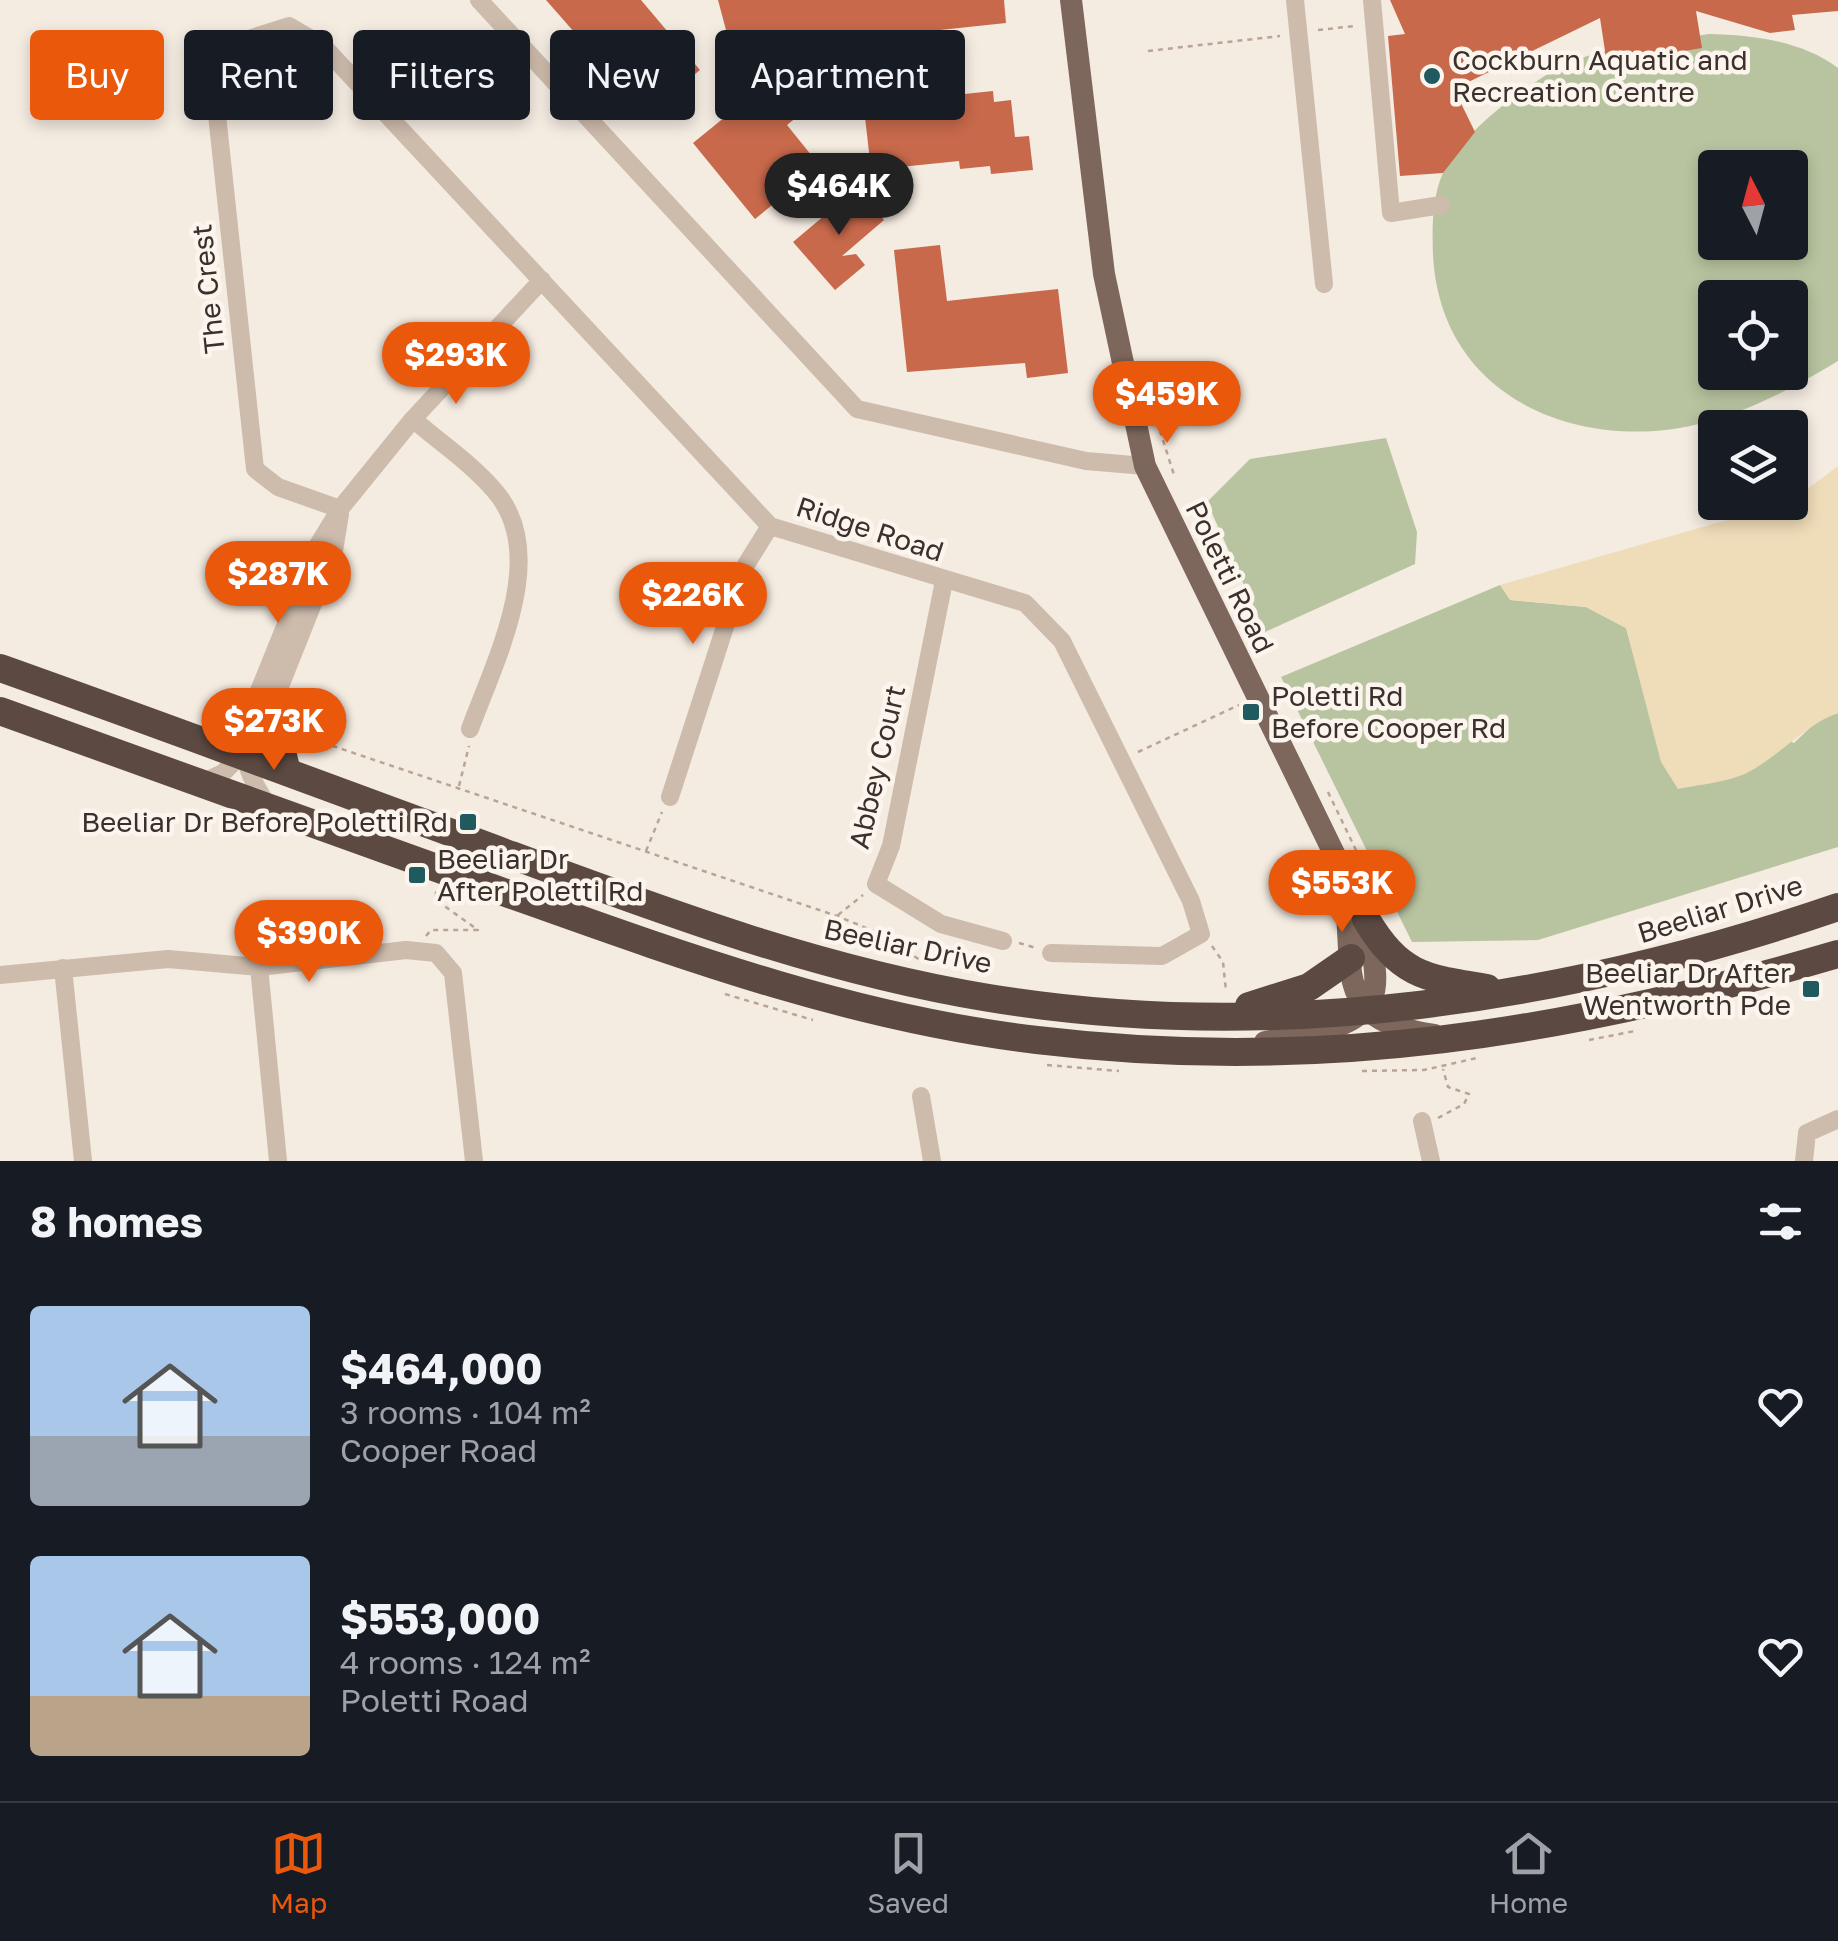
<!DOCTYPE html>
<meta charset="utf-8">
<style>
body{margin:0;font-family:"Golos Text",sans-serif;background:#20242c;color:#f1f3f6;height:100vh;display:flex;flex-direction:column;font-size:38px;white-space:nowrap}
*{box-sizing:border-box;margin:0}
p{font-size:32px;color:#9ea1a6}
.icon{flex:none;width:55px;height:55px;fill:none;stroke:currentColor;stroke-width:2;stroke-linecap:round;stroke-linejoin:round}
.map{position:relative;height:1161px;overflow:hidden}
.drawer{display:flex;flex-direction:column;background:#171b24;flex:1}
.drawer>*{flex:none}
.hud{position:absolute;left:30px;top:30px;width:1000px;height:90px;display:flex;gap:20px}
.needle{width:65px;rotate:354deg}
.controls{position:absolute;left:1698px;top:150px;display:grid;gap:20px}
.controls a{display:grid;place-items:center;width:110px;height:110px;border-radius:10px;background:#171b24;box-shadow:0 5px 15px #0003;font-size:50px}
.price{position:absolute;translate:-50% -85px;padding:0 22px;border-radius:35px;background:#ea580c;color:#fff;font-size:32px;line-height:65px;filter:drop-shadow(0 2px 5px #0008)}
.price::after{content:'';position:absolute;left:50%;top:60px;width:30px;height:22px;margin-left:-15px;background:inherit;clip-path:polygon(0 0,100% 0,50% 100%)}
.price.active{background:#222;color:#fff}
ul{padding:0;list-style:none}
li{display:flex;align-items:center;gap:30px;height:250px;padding:0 30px}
li span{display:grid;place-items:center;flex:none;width:280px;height:200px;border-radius:10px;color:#555}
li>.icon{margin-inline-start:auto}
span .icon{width:120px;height:120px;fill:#fffc;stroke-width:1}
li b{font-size:42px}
h2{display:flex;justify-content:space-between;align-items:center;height:120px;padding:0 30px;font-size:42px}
.pill{padding:0 35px;border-radius:10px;background:#171b24;box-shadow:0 5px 15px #0003;font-size:35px;line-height:90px}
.pill.active{background:#ea580c;color:#fff}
.menu{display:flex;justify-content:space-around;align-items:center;height:140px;border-top:2px solid #363941;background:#171b24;font-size:28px;color:#9ea1a6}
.menu a{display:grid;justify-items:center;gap:5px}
.menu .active{color:#ea580c}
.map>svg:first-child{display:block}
.green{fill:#b8c4a0;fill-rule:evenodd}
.sand{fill:#efdcb8}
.building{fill:#c8694b}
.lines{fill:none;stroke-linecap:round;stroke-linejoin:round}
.path{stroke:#b9a596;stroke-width:2.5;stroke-dasharray:5 5;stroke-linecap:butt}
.minor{stroke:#cdbbac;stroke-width:18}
.major{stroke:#7d675c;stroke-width:22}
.highway{stroke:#5c4a42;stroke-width:28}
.poi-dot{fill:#1f5a5e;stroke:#fbf5ee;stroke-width:4}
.labels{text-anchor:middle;stroke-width:9;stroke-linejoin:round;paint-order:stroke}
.poi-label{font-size:28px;fill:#3b302b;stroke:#fbf5ee;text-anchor:start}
.street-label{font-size:28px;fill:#3b302b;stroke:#fbf5ee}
</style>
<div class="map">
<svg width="1838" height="1161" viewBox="0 0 1838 1161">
<rect width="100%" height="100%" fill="#f4ebe1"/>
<path class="green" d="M1709,34c44,1 93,7 129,34v293c-56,34 -117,65 -183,70 -114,7 -216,-54 -222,-176 -1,-26 -1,-58 10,-82 19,-39 69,-77 105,-99 47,-29 108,-32 161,-40zM1715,168h75v74h-75zM1715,298h75v74h-75z
M1386,438l31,94 -2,32 -150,68 -58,-130 43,-43z
M1500,585l11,15 75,7 40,21 10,33 158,82 24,-23 20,-7v134l-300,93 -126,2 -131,-265z"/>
<path class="sand" d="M1838,466v247c-31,11 -55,39 -84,56 -21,13 -52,15 -76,20l-17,-27 -35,-134 -40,-21 -76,-7 -10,-15 290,-83z"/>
<path class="building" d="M546,0h95l59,70 -54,44z
M718,0h286l2,23 -151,16 2,21 -33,5 -1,-12 -85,22z
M1390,0h448v11l-46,4 3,15 -25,3 -74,-22 6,37 -95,16 -7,-46 -146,71 21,43 -32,41 -43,3 -12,-140 17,-2z
M779,73l29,35 -21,17 33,41 -65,53 -62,-76z
M993,91l1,11 17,-2 4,37 14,-1 4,34 -42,4 -1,-8 -30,3 -1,-8 -88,9 -6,-53 34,-3 -1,-13z
M857,188l27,32 -42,36 14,-2 9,11 -30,25 -42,-48z
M940,245l7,56 111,-12 10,84 -41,5 -2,-15 -118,9 -13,-122z"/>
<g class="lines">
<path class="path" d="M1318,30l37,-4
M1148,51l132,-15
M1157,421l17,54
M303,742h18l516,174 39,16 44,28
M1138,752l101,-47
M459,786l10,-40
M1328,792l38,79
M646,851l16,-39
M838,915l25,-20
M426,936l5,-6h47l-42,-30v-9
M1019,943l17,5
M1212,946l11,16 3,29
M725,994l88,26
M1589,1040l46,-9
M1047,1065l72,6
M1362,1071l62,-1 53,-12
M1438,1118l26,-14 5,-10 -21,-7 -5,-18"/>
<path class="minor" d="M479,0l378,409 229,52 59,5
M1295,0l29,284
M1372,0l19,213 50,-8
M413,419c26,23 58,44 81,71 57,64 1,170 -24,239
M340,509l-62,-22 -23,-18 -43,-401 21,-24 56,-18 34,20 447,480 255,77 37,38 129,260 10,33 -39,22 -111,-3
M944,581l-53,265 -15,38 65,40 62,17
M202,783l21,-10 38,-39 73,-183 6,-37
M670,797l74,-229 26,-42
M269,807c-19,-28 -27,-46 -25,-79l74,-183 22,-36 73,-90 129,-139
M259,967l19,194
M63,968l20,193
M0,975l168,-16 91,8 147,-17 30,3 17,20 21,188
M921,1096l11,65
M1422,1121l9,40
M1804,1161l3,-28 31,-14"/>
<path class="major" d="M1071,0l33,274 41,192 221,453c3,22 15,58 6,79 -13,33 -77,39 -107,44
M1344,886c13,85 -16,133 90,149"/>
<path class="highway" d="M0,668c166,59 330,120 495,181 162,60 323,121 494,149 286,47 578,2 849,-91
M271,707l16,65
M0,711c165,59 330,119 495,178 177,63 354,129 542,151 281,34 532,-7 801,-86
M1366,919c34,57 59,59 121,69
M1249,1006l60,-19 42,-29"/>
</g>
<g class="poi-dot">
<circle cx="1432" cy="76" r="10"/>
<rect x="1241" y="702" width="20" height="20" rx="5"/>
<rect x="458" y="812" width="20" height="20" rx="5"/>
<rect x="407" y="865" width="20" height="20" rx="5"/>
<rect x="1801" y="979" width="20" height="20" rx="5"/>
</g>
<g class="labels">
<g class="poi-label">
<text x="1452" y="70">Cockburn Aquatic and<tspan x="1452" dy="32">Recreation Centre</tspan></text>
<text x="1271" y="706">Poletti Rd<tspan x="1271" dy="32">Before Cooper Rd</tspan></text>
<text x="448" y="832" text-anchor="end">Beeliar Dr Before Poletti Rd</text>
<text x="437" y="869">Beeliar Dr<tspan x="437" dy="32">After Poletti Rd</tspan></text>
<text x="1791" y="983" text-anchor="end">Beeliar Dr After<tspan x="1791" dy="32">Wentworth Pde</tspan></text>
</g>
<g class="street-label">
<text transform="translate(208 289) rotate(-96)" y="10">The Crest</text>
<text transform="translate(870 529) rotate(18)" y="10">Ridge Road</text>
<text transform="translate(1230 577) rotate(64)" y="10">Poletti Road</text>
<text transform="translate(877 767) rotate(-77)" y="10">Abbey Court</text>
<text transform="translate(1720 909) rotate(-17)" y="10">Beeliar Drive</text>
<text transform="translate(908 946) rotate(12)" y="10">Beeliar Drive</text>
</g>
</g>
</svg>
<div class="controls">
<a><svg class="needle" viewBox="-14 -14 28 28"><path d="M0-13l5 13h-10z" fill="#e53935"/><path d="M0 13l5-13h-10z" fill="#9ea1a6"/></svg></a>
<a><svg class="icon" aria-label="locate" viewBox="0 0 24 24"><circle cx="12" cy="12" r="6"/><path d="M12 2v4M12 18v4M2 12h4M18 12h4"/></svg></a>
<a><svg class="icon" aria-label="layers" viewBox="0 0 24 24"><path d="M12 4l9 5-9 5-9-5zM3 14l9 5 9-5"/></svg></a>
</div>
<b class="price active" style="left:839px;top:238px">$464K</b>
<b class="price" style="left:456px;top:407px">$293K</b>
<b class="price" style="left:1167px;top:446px">$459K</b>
<b class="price" style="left:278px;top:626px">$287K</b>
<b class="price" style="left:693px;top:647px">$226K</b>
<b class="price" style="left:274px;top:773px">$273K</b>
<b class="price" style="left:1342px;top:935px">$553K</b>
<b class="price" style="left:309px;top:985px">$390K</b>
<div class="hud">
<a class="pill active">Buy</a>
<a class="pill">Rent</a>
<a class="pill">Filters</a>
<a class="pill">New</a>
<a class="pill">Apartment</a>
</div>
</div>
<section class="drawer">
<h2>8 homes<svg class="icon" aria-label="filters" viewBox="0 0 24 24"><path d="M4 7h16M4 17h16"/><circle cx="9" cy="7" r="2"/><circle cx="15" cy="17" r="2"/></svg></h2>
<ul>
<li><span style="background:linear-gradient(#a9c7e8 65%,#9aa5b1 0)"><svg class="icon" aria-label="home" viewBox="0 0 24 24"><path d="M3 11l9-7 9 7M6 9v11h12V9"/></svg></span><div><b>$464,000</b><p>3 rooms · 104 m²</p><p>Cooper Road</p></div><svg class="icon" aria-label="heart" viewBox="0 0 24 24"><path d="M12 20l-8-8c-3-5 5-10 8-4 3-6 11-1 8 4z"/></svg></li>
<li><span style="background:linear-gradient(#a9c7e8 70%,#b9a48a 0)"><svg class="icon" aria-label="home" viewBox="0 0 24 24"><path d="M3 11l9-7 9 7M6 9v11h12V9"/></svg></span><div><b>$553,000</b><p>4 rooms · 124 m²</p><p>Poletti Road</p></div><svg class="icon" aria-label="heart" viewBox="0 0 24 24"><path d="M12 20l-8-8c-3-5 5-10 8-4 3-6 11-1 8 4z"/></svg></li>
</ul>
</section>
<nav class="menu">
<a class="active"><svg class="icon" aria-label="map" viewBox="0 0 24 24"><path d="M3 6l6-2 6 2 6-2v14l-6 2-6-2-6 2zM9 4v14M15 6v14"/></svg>Map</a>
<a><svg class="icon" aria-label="saved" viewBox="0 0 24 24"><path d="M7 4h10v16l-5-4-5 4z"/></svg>Saved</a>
<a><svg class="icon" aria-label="home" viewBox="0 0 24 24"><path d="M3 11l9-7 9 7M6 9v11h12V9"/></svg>Home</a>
</nav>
